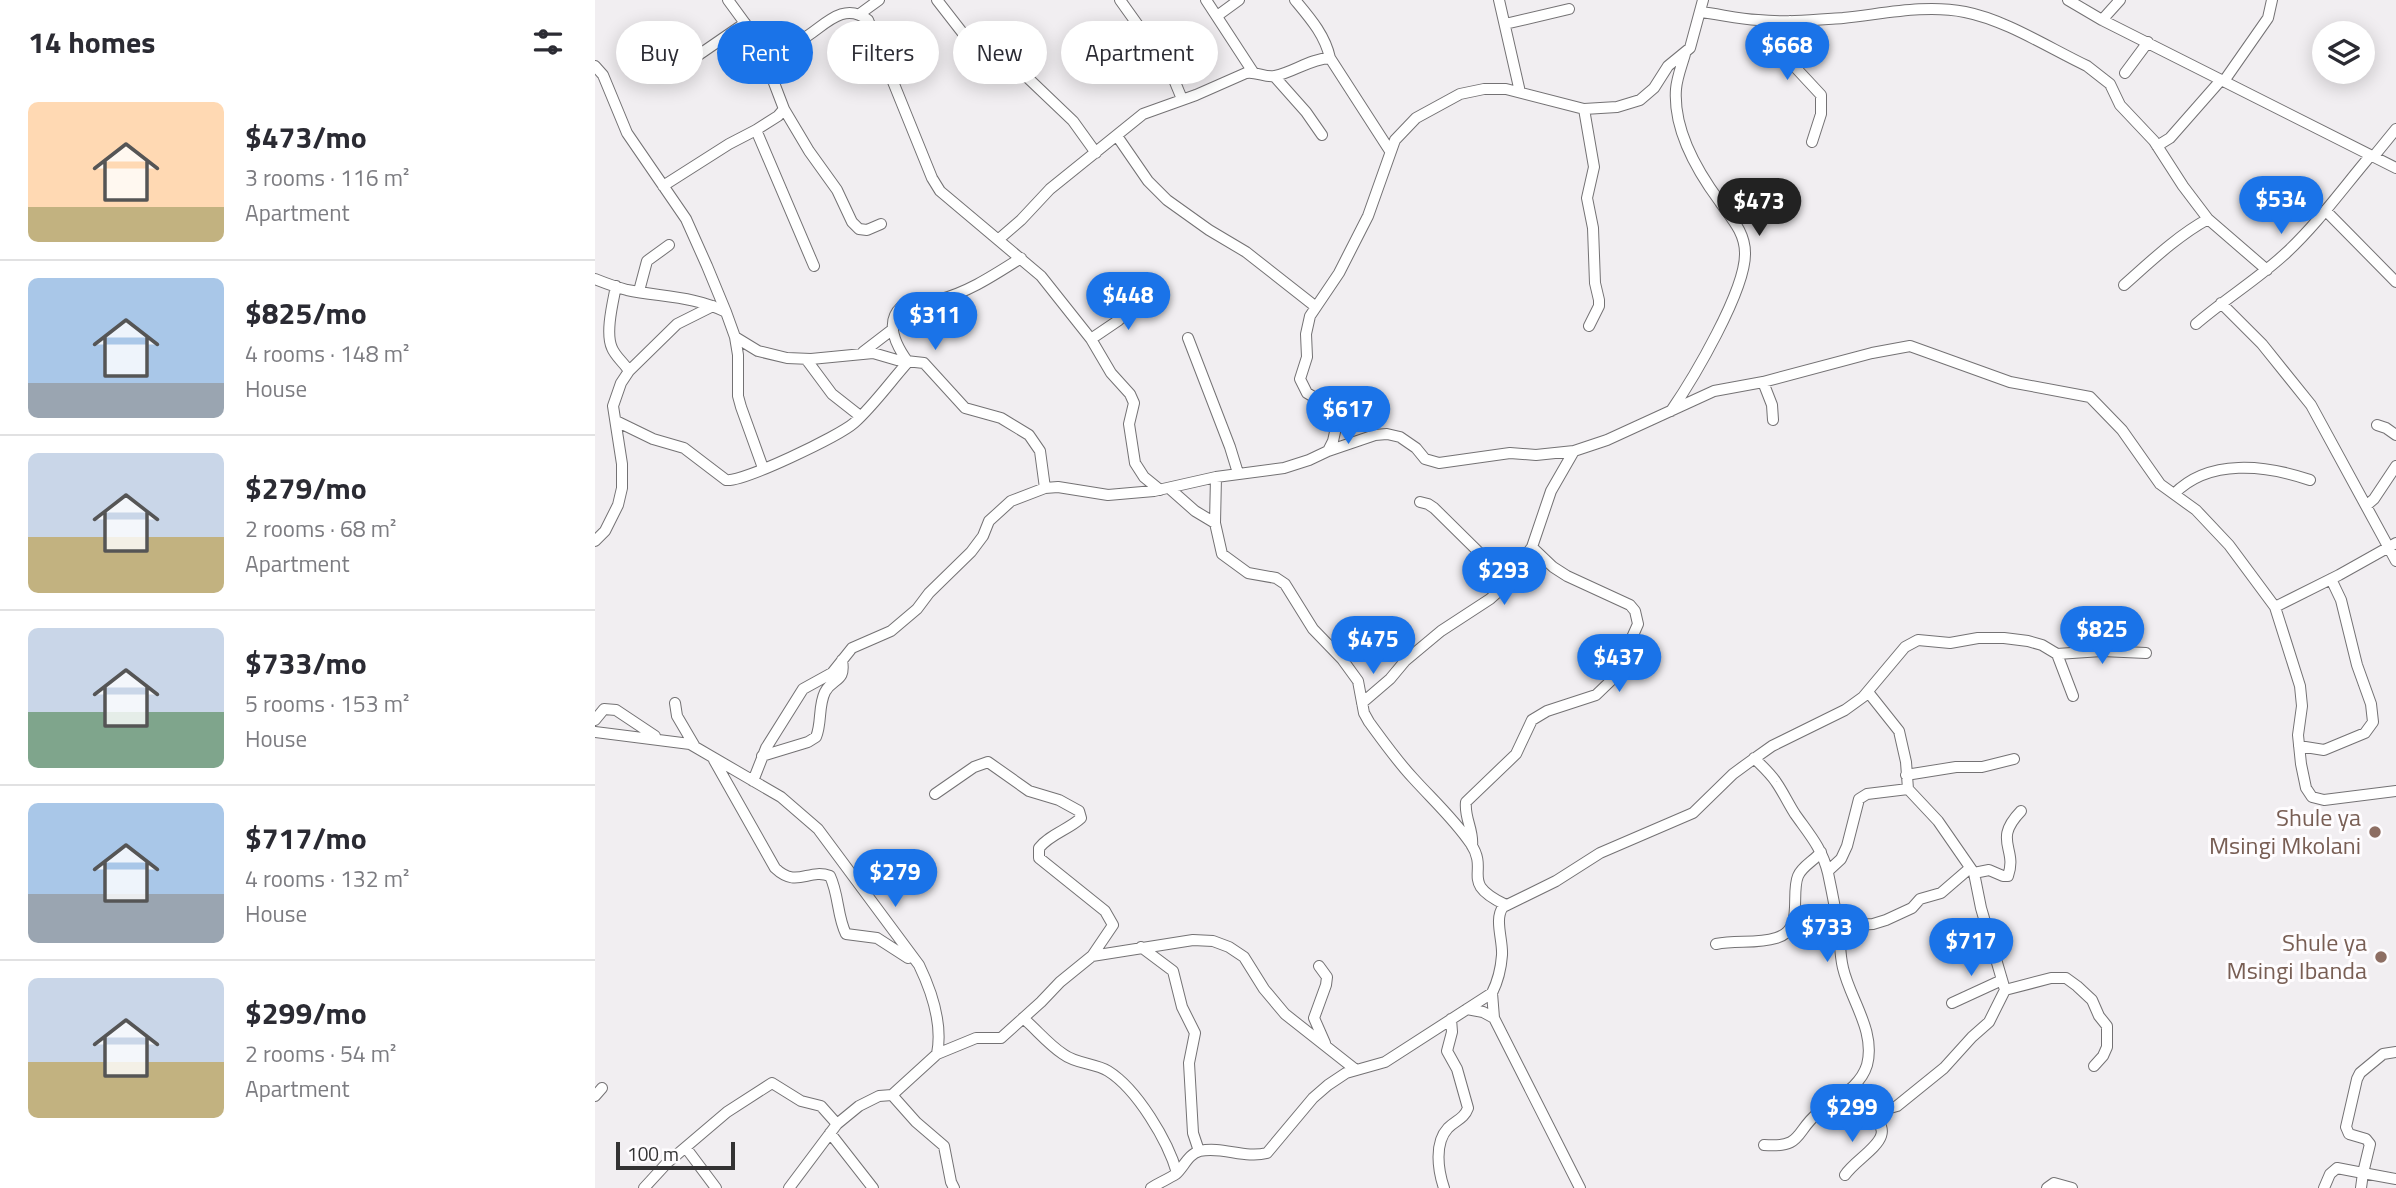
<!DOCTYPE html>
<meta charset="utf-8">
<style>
body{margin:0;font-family:"Titillium Web",sans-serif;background:#f2f2f3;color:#2b2b33;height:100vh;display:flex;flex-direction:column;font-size:26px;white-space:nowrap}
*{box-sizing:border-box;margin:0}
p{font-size:23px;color:#7c7c81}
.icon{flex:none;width:38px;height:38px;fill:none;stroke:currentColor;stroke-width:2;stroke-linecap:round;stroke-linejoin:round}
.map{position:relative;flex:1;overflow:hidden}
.panel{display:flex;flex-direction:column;background:#fff;width:595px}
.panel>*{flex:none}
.hud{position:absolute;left:21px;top:21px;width:665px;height:63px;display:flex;gap:14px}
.buttons{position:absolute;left:1717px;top:21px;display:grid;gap:14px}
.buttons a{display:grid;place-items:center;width:63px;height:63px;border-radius:50%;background:#fff;box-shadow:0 4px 18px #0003;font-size:35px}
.scale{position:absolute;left:21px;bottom:18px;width:119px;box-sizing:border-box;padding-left:7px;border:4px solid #333233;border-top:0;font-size:19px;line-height:24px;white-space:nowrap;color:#333233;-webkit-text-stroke:5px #fefcfe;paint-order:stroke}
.price{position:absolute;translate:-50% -60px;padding:0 16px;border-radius:24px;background:#1a73e8;color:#fff;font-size:23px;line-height:46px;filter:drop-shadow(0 2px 4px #0008)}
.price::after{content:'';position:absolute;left:50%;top:42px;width:21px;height:16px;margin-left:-10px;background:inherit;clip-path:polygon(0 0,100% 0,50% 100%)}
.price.current{background:#222;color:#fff}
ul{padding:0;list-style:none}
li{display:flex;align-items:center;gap:21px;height:175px;padding:0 28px}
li+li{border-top:2px solid #e1e1e2}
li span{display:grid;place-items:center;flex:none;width:196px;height:140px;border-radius:10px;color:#555}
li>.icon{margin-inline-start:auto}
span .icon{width:84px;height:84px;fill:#fffc;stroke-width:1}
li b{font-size:30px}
h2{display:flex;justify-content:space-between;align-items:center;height:84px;padding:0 28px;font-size:30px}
.chip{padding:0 24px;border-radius:32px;background:#fff;box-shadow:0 4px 18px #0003;font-size:24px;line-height:63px}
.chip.current{background:#1a73e8;color:#fff}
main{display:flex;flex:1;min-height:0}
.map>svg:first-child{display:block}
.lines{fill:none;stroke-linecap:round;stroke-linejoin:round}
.minor-casing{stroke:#747274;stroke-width:12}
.minor{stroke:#fff;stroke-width:10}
.education-dot{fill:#8d6e63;stroke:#fefcfe;stroke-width:2.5}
.labels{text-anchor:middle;stroke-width:6;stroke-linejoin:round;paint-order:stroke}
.education-label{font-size:24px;fill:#785e54;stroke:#fefcfe;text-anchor:end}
</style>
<main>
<section class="panel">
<h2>14 homes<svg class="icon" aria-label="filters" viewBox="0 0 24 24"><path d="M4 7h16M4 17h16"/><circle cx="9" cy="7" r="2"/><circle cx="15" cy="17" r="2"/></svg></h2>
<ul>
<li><span style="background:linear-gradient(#ffd9b3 75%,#c2b280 0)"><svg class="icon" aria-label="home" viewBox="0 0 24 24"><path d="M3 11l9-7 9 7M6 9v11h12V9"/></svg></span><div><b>$473/mo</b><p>3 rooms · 116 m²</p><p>Apartment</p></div></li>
<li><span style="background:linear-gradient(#a9c7e8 75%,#9aa5b1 0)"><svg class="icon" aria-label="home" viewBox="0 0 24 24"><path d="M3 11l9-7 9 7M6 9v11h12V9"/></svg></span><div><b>$825/mo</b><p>4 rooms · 148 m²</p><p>House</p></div></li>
<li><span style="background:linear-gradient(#c9d6e8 60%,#c2b280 0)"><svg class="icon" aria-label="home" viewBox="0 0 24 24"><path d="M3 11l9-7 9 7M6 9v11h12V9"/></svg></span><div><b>$279/mo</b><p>2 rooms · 68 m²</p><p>Apartment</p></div></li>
<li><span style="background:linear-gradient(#c9d6e8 60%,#7fa58c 0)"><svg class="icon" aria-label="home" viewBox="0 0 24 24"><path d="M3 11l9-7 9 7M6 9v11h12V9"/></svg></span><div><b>$733/mo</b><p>5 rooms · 153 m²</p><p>House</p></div></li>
<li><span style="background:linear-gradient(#a9c7e8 65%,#9aa5b1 0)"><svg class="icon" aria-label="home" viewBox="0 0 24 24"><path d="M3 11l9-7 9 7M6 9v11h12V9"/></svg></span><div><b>$717/mo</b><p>4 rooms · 132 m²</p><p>House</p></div></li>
<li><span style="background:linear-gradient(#c9d6e8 60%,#c2b280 0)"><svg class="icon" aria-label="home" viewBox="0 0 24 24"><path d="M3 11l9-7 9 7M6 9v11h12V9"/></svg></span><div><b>$299/mo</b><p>2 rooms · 54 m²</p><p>Apartment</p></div></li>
</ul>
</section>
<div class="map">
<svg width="1801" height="1188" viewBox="0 0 1801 1188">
<rect width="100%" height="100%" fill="#f1eef1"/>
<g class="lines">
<defs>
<path id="minor" d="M342,0l28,36 5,5 27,8 10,9 66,63 23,32
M525,0l50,70 12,29
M611,0l47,72
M700,0c15,18 30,35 35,58
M904,0l21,92
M1473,0l34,20 294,148
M1105,12c19,2 38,7 58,8 27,3 57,0 85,-2 40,-4 82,-14 122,-6 41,8 84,36 122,54l23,18 10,21 34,36 29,45 25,33 59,51
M266,13l18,-13
M622,16l22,-16
M1507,20l18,-20
M1195,21l-1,21 5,24 27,29v19l-9,28
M910,24l64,-15
M168,54c13,-4 26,-8 38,-14 22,-12 41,-40 67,-20l64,158 8,13 101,85 50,63 20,34 19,21 4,9 -5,21 6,39 9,14 16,13
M89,65l61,-42
M0,66l8,9 24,58 59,86 21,47 19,46
M1530,73l23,-31
M679,76l32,36 16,23
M1629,81l44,-63 4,-18
M189,109l25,42 28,39 15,32 7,7 8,1 14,-6
M989,109l10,58 -7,31 6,30 2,55 4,17v6l-10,20
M161,130l58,136
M522,136l31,45 19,19 42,30 37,22 70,55
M1562,146l13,-8 51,-58
M1779,156l22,-27
M68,186l66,-42 27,-14 22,-14 6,-7 -26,-68 -30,-41
M1731,211l70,71
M404,239l22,-19 29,-31 93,-75 53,-19 50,-22c10,-2 19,5 29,3 19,-4 35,-17 55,-18l60,93
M0,279c10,4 21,8 32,11 34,7 68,6 99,22l9,25 3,18v41l3,11 22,61
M1529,285c26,-23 53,-49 84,-66
M21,286c-3,16 -11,47 -4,62 3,8 12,15 17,23
M44,291l8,-30 22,-16
M1626,303l41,41 49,61 85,156
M1601,324c29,-25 62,-45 90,-71 32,-30 57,-65 85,-98
M140,337l23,14 29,7 24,1 62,-6 24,7 27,3 41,45 36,10 28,17 11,16 5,37
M593,338l42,109 8,26
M496,339l28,-19 23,-22
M268,352l30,-23
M211,359l26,35 28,22
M1168,382l9,23 1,15
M1076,411c22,-32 75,-121 74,-158 0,-21 -14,-35 -25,-51 -23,-31 -47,-73 -44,-113 1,-12 6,-24 9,-35
M21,421l37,18 31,9 42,32c16,3 113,-44 128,-57 20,-18 36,-41 54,-61 -11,-15 -24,-39 -7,-55 8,-7 27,-4 37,-7 31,-8 56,-25 83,-42
M1782,425l9,3 10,7
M733,451l47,-16 12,-1 13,3 16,11 9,11 14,4 71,-10 26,2 38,-4 33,-11 107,-49 49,-9 109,-29 38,-7 100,36 80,15 32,33 38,54 36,26 33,35 46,62 25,79 2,20 -4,29 3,29 5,24 6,9 12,3 72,-9
M621,477l-1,46 7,31 26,19 28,5 9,6 28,45 29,30 16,22 6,32 5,9c14,19 28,39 44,56 19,21 42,42 58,66 19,29 -13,38 35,61
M574,488l26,23 20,12
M1579,494c35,-36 92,-29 136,-14
M825,502l8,2 6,4 74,73
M1772,505l7,-6 22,-33
M0,541l10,-10 13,-26 4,-17v-24l-9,-58 8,-23 8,-12 48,-47 36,-18
M1680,607l64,-32 57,-32
M1462,654l45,-3 44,2
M80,703l2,13 17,29
M767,703l28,-24 15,-18 36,-30 49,-32 10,-9 32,-43 19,-56 23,-40
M0,720l9,-11 12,1 39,26
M0,732l95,12 91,53 37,32 101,136c13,27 24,59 18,89l-45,41 -13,1 -20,10 -22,18 -48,64
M1704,746l25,4 41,-17 8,-11 -2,-18 -14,-39 -16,-65 -10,-21
M167,756l46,-14 8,-5c6,-14 2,-31 9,-45 8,-15 21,-9 17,-32
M1159,758c8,8 16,15 22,24 7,10 12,21 19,32 14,20 27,34 33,59 4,19 8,39 11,58 1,12 1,25 4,37 7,31 33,63 24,97 -7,23 -31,33 -48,47 -25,20 -15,36 -55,33
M119,760l61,108c22,21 33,0 55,8 9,19 7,40 16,58l31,4 31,20
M1311,775l50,-8h26l32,-8
M158,781l13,-33 37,-59 29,-16 20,-25 39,-17 26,-22 12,-16 42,-41 12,-16 6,-15 22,-20 34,-13 13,-1 50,8 46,-4 62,-14 68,-9 25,-8 19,-9 5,-10 2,-9 -3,-22 -3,-4 -22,-13 -7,-14 7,-22 -1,-23 4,-18 29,-43 29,-57 27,-76 21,-22 44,-24 24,-5h22l78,20 33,-2 23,-7 14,-12 14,-22 22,-18 13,-48
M340,794l39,-27 14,-5 41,29 30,9 20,11 2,7c-13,12 -31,16 -42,30v10l66,53 8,14 -21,31 -32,26 -19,20 -40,36h-25l-39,16
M877,846c2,-16 -8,-28 -6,-44l50,-48 16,-34 15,-9 49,-16 25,-24 5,-20 12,-27 -3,-13 -5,-6 -63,-29 -14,-9 -21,-20
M1233,871l13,-12 6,-13 12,-47 8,-5 41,-5
M1379,873l15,-3 14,6h5c10,-28 -16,-35 13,-65
M1243,926l35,-2 13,-4 26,-12 8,-9 21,-6 29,-25
M1121,944c20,-4 41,0 60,-6 29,-8 14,-43 22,-62 4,-10 16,-15 23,-24
M546,947l32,24 9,36 13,26 -6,30 4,70 6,18
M497,956l101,-16 20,1 16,6 15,10 20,32 21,25 71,56
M724,966l8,11 -1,8 -12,33 11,25
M1410,990l46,-12h15l11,8 15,14 7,16 8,10v21l-4,9 -9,10
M897,993l2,25 86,170
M1357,1003l50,-23
M872,1009l16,3 11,6
M428,1018c14,12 25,26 40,36 13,10 32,9 45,17 29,18 60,70 69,102
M1254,1091l15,21h12l21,-6 47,-38 28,-31 17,-15 16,-32 -24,-82 -7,-35 -36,-52 -30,-32 -2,-27 -7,-31 -31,-39
M297,1095l24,27 28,24 7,36 3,6
M0,1096l7,-8
M235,1133l43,55
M91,1148l30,40
M1250,1175c14,-21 62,-40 20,-63
M49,1188l23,-25 60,-51 45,-29 29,18 20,5 16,18
M556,1188c8,-5 17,-9 25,-14 8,-7 12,-20 24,-23 22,-5 45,8 67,2l46,-55 15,-13 18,-12 39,-11 107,-69c6,-12 9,-24 10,-38 1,-15 -8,-36 1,-48l53,-26 44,-28 93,-40 40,-39 15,-11 24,-17 73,-36 18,-13 42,-50 13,-7 32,3 28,-5h26l24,3 14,4 15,9 16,42
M849,1188c-6,-18 -10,-45 4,-60 8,-8 16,-9 20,-20l-11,-39 -10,-18 5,-19 -1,-13
M1452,1188l7,-5 18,5
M1729,1188l6,-14 7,-6 26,5 7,-29 -4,-5 -17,-5 -3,-7 11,-48 3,-6 23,-19 13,-2
M1766,1188l2,-15 33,6"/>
</defs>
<use href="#minor" class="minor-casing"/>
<use href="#minor" class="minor"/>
</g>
<g class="education-dot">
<circle cx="1780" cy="832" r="7"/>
<circle cx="1786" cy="957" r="7"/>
</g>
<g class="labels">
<g class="education-label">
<text x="1766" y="826">Shule ya<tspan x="1766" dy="28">Msingi Mkolani</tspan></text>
<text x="1772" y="951">Shule ya<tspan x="1772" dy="28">Msingi Ibanda</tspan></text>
</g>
</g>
</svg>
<div class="buttons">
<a><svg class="icon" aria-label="layers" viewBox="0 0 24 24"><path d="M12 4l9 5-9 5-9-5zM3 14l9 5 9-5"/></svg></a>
</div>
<div class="scale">100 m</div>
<b class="price" style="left:1192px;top:82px">$668</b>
<b class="price" style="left:1686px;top:236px">$534</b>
<b class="price current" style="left:1164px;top:238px">$473</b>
<b class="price" style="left:533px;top:332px">$448</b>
<b class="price" style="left:340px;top:352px">$311</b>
<b class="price" style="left:753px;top:446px">$617</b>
<b class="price" style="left:909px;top:607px">$293</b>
<b class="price" style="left:1507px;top:666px">$825</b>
<b class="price" style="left:778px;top:676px">$475</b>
<b class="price" style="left:1024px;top:694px">$437</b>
<b class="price" style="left:300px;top:909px">$279</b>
<b class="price" style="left:1232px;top:964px">$733</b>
<b class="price" style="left:1376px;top:978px">$717</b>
<b class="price" style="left:1257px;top:1144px">$299</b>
<div class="hud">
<a class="chip">Buy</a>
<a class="chip current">Rent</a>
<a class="chip">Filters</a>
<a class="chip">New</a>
<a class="chip">Apartment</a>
</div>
</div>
</main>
